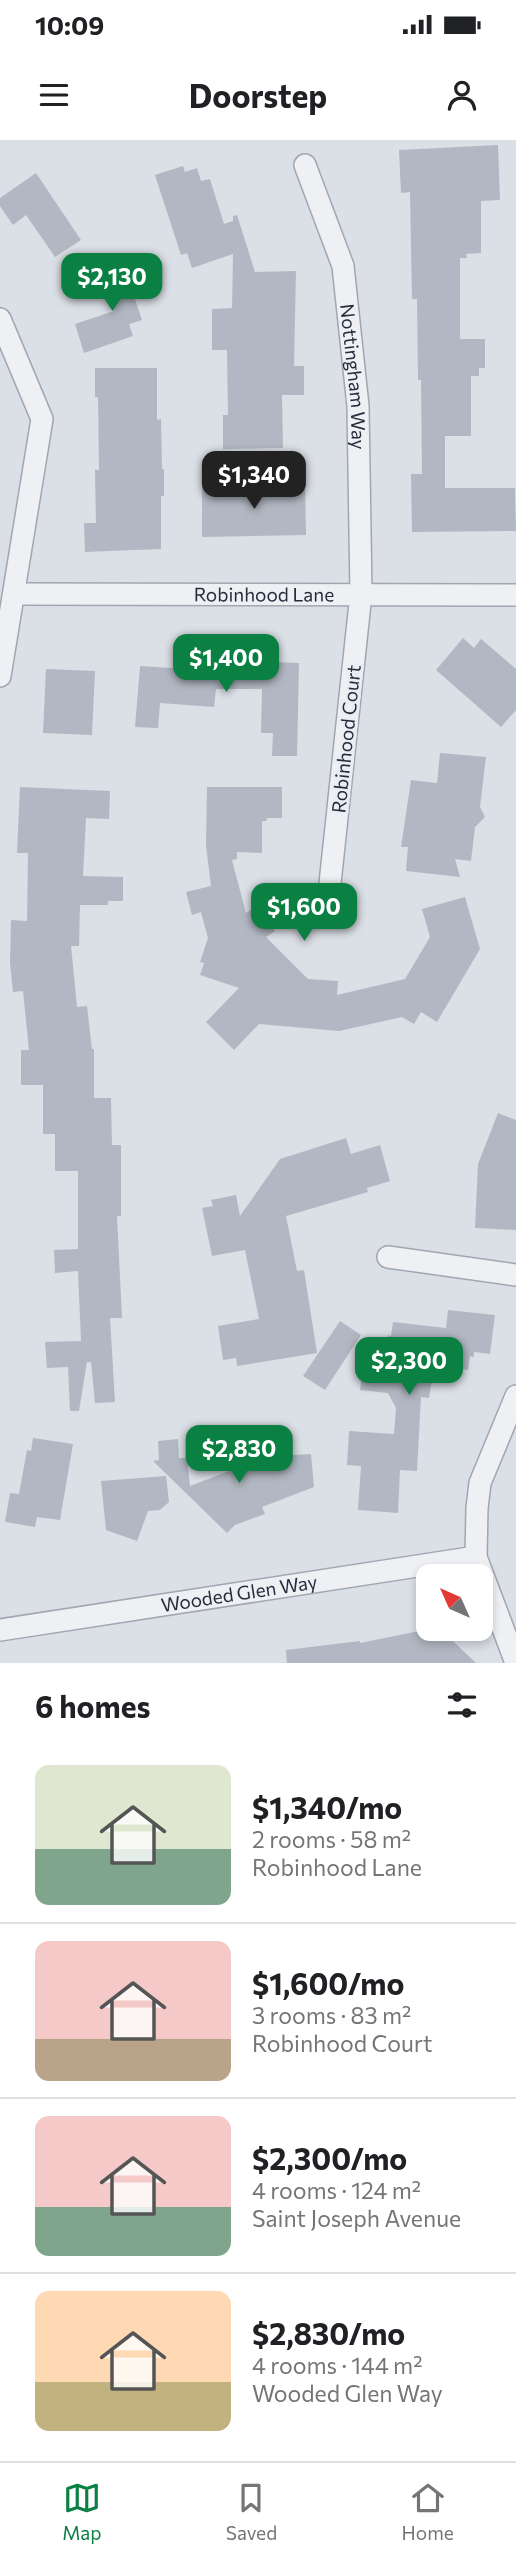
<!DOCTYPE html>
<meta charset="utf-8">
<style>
body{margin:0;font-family:Commissioner,sans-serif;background:#f6f6f6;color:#202124;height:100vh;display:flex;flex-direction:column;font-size:26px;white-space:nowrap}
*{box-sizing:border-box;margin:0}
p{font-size:23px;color:#757577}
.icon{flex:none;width:38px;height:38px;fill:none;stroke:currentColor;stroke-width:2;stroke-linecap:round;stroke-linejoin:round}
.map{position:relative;height:1523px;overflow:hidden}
.drawer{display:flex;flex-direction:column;background:#fff;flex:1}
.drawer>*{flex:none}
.needle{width:46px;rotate:315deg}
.controls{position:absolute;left:416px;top:1424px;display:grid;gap:14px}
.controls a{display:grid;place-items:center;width:77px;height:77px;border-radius:14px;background:#fff;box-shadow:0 4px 10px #0003;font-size:35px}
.price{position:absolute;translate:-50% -60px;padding:0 16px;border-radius:14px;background:#0b8043;color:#fff;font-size:23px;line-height:46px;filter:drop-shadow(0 2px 4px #0008)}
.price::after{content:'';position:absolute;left:50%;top:42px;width:21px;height:16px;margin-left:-10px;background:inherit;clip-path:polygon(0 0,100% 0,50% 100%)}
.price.on{background:#222;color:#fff}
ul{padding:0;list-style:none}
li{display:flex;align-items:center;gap:21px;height:175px;padding:0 35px}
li+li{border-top:2px solid #e0e0e0}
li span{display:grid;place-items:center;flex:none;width:196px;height:140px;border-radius:14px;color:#555}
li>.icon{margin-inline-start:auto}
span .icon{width:84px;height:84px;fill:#fffc;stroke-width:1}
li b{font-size:30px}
h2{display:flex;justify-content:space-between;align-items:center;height:84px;padding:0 35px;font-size:30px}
.status{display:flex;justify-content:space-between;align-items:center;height:49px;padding:0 35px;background:#fff;direction:ltr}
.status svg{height:19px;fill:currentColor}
header{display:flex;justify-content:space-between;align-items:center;height:91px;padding:0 35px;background:#fff;font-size:32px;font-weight:700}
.dock{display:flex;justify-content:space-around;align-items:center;height:98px;border-top:2px solid #e0e0e0;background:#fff;font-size:19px;color:#757577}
.dock a{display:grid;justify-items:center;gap:4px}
.dock .on{color:#0b8043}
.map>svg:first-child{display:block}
.building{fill:#b2b8c3}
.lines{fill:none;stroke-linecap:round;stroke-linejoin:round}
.street-casing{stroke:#a1a6b0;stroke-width:24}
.street{stroke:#eef0f4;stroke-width:21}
.labels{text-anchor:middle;stroke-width:6;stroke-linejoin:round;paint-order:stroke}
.street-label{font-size:19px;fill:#252d3c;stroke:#eaeef4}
</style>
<div class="status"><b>10:09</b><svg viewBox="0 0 49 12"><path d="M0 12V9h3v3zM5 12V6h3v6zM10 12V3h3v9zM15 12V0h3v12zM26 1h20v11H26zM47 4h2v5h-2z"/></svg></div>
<header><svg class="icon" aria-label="menu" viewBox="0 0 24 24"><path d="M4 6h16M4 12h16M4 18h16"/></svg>Doorstep<svg class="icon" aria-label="person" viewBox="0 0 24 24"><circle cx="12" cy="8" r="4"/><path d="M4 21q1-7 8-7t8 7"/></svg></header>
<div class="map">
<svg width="516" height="1523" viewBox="0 0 516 1523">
<rect width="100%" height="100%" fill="#dbdfe6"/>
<path class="building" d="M498,5l2,55 -19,1v52l-15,1 1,4h-7v81h25v29h-6v8h-8v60h-26v52h70l1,43 -104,1 -1,-58h11l-1,-94h-3l-1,-81h-5l-2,-107 -9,1 -2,-43z
M183,26l2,6 12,-4 4,13 9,-2 14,45 9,-3v-5l4,-1 18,57 41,-1 -2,95h10v29h-22l1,53 -60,1v-34h5l-1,-65h-15v-41l20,-1 1,-54 -41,14 -5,-15 -6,2 -26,-80z
M36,33l45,67 -26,17 -29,-42 -13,10 -13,-19v-8z
M123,123l19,57 -13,4 4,12 -49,17 -9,-29 39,-13 -13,-41z
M95,228h62v52l4,-1 1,50h2v27h-3v53l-76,3 -1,-29h12l-1,-53h4l-1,-73h-3z
M305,346l1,49 -104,2v-50z
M463,498l11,10 7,-9 35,30v41l-15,17 -65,-57z
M189,521l51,5v-5l59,2 -2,93h-25l1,-23h-12l1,-44h-46l-2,18 -54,-4 -2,25 -23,-1 5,-61 48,3z
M46,529l49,2 -3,64 -49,-2z
M440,613l46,4 -6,50 5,10 -10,10 -4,34 -16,-2 5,18 -54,-6 2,-24h-7l10,-67 26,3z
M20,647l90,4 -1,28 -23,-1 -3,58 40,1v24h-15v4h-28l-1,41h-8l6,61 10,-1 5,43h2v49h17l1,47h9v71h-4l5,102h-12l5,84 -20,1 -4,-41h-4l-8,49h-9l-2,-44 -21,1 -2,-26 36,-1 -3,-70 -23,2 -1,-23 24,-1v-78h-23v-37h-12v-49h-22v-35h8l-6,-59 -10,1 -3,-29 1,-43 16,1 1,-68h-11z
M207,647h75v31h-15l-1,3h-4v32l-25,-1v7l-5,1 14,53 11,-7 18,25 -9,6 42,42 30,2 -1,14 68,-16 25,-42 -8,-28 43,-12 15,52 -43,73 -16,-10 -7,12 -12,-7 -63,14 -80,-7 -25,26 -28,-28 33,-34 -39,-13 4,-12 -4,-1 8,-24 -7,-26 -9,3 -6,-23 25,-6 -5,-40z
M498,973l18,7v110l-41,-2 3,-64z
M346,998l5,16 29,-9 10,36 -23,7 1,4 -82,24 11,55 7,-1 13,83 -80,13 -1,-8 -13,2 -5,-34 41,-7 -14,-69 -33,6 -10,-48 11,-2 -2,-6 25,-5 4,21 40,-57z
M448,1170l47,5 -5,39 -16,-2v5l-4,-1 -2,14 -25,-3v6l-10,-1 -4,26 -8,-1 -4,74 -17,-1 -2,43 -40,-3 3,-44 -14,-1 2,-34 45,3 2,-26 -8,-15 -28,-3 6,-52 20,13 2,-16 3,1 2,-14 53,6z
M340,1181l21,14 -36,55 -22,-14z
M33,1298l40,6 -13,76 -23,-3 -2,10 -30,-5 5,-29 9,1 8,-44 4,1z
M178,1299l1,19h8l3,28 60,-23 2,7 41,-15 18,-1 3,33 -52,20 3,7 -30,11 -8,8 -74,-72 6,-1 -1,-19z
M166,1336l3,26 -9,8 -12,1 -11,30 -31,-11 -5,-49z
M429,1489h11l36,34h-189l-1,-13 74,-9v2z"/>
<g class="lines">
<defs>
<g id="street">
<path id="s1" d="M305,25l38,101 15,140 3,188 -31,289"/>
<path d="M0,179l42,100 -42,257"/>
<path id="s2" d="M14,454l502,1"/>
<path d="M388,1117l128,18"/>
<path d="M516,1256l-36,87 -3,25 -1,49 40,106"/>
<path id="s3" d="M0,1490l476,-73"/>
</g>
</defs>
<use href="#street" class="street-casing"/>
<use href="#street" class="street"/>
</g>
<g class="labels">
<g class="street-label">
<text dy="7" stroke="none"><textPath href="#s1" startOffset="219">Nottingham Way</textPath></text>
<text dy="7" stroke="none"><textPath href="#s2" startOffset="250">Robinhood Lane</textPath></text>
<text transform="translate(346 599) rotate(-84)" y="7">Robinhood Court</text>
<text dy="7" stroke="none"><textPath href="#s3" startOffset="242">Wooded Glen Way</textPath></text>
</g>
</g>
</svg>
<div class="controls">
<a><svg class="needle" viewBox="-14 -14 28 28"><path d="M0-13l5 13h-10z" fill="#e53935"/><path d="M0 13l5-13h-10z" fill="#757577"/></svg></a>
</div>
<b class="price" style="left:112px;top:173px">$2,130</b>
<b class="price on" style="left:254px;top:371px">$1,340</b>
<b class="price" style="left:226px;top:554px">$1,400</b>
<b class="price" style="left:304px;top:803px">$1,600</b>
<b class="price" style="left:409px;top:1257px">$2,300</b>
<b class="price" style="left:239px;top:1345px">$2,830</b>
</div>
<section class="drawer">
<h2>6 homes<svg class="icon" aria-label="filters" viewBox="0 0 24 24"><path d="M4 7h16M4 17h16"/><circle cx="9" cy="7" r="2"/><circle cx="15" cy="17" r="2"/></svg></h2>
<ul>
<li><span style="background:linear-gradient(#dfe7d0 60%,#7fa58c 0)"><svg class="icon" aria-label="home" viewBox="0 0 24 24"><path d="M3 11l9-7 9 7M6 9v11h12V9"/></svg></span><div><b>$1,340/mo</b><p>2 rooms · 58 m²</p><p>Robinhood Lane</p></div></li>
<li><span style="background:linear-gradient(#f6c9c9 70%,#b9a48a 0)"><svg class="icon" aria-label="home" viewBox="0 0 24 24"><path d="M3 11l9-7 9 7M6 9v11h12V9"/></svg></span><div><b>$1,600/mo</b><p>3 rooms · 83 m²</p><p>Robinhood Court</p></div></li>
<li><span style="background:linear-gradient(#f6c9c9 65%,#7fa58c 0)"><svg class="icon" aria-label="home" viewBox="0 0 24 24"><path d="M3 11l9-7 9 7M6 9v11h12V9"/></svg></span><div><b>$2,300/mo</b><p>4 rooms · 124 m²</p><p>Saint Joseph Avenue</p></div></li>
<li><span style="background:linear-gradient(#ffd9b3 65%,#c2b280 0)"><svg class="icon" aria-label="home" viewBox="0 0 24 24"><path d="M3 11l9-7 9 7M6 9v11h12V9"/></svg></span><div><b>$2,830/mo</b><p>4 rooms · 144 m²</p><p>Wooded Glen Way</p></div></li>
</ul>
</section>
<nav class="dock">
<a class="on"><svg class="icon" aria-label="map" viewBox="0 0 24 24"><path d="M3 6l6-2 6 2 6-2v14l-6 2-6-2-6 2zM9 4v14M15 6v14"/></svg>Map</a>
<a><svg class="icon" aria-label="saved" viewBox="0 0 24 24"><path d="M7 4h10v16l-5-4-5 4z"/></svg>Saved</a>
<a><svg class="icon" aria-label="home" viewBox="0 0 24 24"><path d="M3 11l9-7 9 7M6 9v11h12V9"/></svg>Home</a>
</nav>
